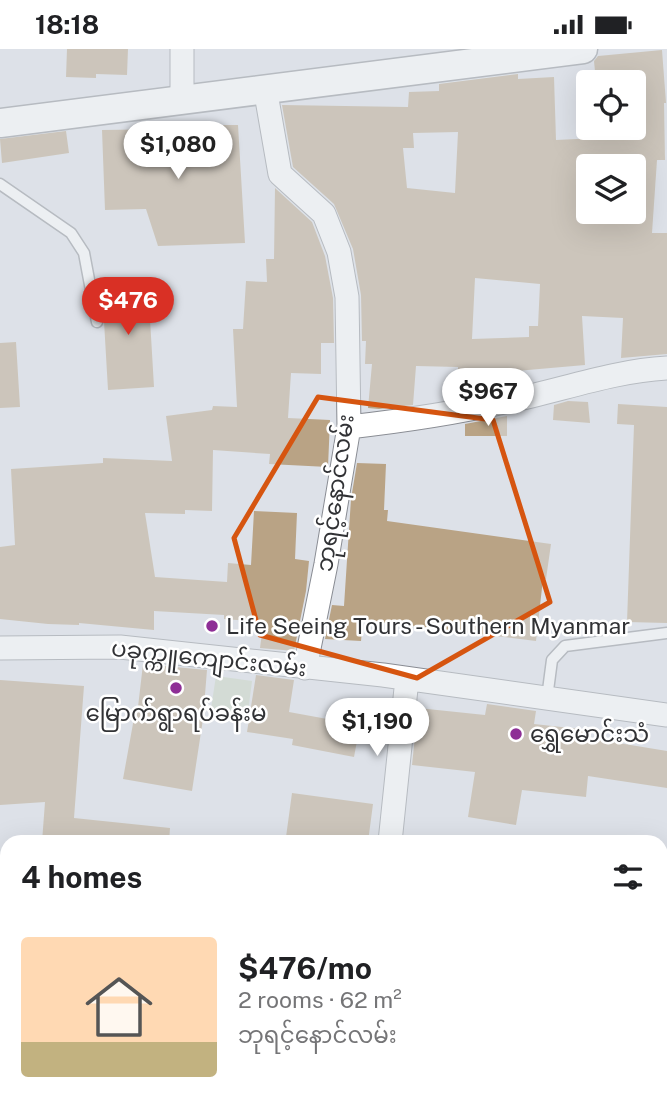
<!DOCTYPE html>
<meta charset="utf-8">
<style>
body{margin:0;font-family:"Public Sans","Noto Sans Myanmar",sans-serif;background:#f6f6f6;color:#202124;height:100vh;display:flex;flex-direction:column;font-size:26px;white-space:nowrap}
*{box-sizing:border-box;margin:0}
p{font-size:23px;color:#757577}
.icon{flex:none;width:38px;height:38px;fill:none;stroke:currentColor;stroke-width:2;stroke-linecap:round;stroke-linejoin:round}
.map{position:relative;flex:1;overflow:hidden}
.details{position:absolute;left:0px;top:786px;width:668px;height:275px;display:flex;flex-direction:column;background:#fff;border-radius:21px 21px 0 0;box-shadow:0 7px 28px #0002}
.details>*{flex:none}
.fabs{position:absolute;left:576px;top:21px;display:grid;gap:14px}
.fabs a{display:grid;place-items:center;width:70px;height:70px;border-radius:7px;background:#fff;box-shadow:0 7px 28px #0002;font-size:35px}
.price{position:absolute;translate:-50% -60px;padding:0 16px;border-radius:24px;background:#fff;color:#222;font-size:23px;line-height:46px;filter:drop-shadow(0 2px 4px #0008)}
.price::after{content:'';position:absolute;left:50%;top:42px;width:21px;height:16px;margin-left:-10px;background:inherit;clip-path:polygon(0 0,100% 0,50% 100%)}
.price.on{background:#d93025;color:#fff}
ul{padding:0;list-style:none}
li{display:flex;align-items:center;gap:21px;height:175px;padding:0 21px}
li span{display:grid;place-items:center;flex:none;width:196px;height:140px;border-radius:7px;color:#555}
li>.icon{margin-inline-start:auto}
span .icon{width:84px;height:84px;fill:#fffc;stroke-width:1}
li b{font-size:30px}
h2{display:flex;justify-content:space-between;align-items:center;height:84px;padding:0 21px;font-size:30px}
.status{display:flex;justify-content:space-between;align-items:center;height:49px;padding:0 35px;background:#fff;direction:ltr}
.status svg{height:19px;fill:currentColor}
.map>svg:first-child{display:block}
.green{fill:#c7d3be}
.building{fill:#b9a385;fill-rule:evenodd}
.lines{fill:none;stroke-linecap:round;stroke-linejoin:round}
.service-casing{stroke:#898c93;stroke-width:13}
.minor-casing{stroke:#898c93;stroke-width:25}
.tertiary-casing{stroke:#898c93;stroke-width:31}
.service{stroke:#fff;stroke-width:10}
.minor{stroke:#fff;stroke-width:23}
.tertiary{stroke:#fff;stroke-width:28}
.marked{fill:none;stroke:#d65510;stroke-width:5;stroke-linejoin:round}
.poi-dot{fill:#8e2e96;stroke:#fff;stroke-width:2.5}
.labels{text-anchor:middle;stroke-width:5;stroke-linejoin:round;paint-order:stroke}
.street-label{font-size:23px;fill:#313235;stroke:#fff}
.poi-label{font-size:23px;fill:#313235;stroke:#fff;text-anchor:start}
</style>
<div class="status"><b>18:18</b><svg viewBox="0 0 49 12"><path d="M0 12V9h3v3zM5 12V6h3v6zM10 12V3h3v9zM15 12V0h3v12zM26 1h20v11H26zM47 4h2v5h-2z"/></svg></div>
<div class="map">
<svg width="667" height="1059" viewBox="0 0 667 1059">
<rect width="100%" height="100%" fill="#dde1e8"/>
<path class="green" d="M216,627l36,5 -5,39 -37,-5z"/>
<path class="building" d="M67,0h61l-1,26 -31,-1v4l-30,-1z
M662,1l4,53h-2l1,57h-8l-5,73h15v121l-46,4 2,-40 -41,-2 3,49 -127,11v-9l-42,-1 -3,39 -34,4 -11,-1 4,-44h-7l1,-23h-4l-1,-46 -8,-46 -19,-45 -41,-37 -11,-62 126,2 1,-15 30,-1v-7l79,-10v5l36,-2 2,63 62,-3 1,-9h15v-46h-38l-2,-21 4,-5zM458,83l-3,61 -48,-5 -4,-40h11l-1,-15zM588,117h46v46h-46zM475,229l65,6 -2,42h-9v11l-57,2z
M172,76h66l7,118 -87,3 -12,-37 -41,1 -3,-80 70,-1z
M66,82l3,22 -67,10 -2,-24z
M275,139l37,34 13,34 8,42 1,45h-13v31l-30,-1 -3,45 42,2 -2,47 -59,-3 1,-10 -57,-4 -1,61 -27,-1v4l-40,-1 10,64 72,5 1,-19 23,2 3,-54 43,2 -2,46 14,2 -3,30 -12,60 -34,-3 3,-23 -2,-3 -37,-3v-4l-70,-4v19l-75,-7v2l-31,-1 -48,-5v-72l15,-2 -4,-76 92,-6v-5l69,3 -6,-45 46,-6 1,-4 24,1 -4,-78h10l3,-48 21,1 -1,-23h8z
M148,236l6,102 -46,3 -6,-103z
M16,293l4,65 -20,1v-65z
M568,352l20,1 2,21 -37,-3 1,-15z
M618,355l49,3v216l-40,-1 7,-197 -17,-1z
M507,367v20h-42v-12z
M357,414l29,1 -2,46h4l-1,11 164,23 -5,35h-3l-7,62 -173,-21 -2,21 -36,-2 7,-34 12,1 7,-107z
M143,615l64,6 -4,49 -11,72 -69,-12 13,-72h2z
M256,626l38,5 -5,32 71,13 -6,32 -62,-12 1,-6 -46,-7z
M0,631l84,6 -10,132 96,10 -1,14h-127l3,-40 -45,3z
M487,655l49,7 -2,13 55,6 -1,8 79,13v37l-79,-12 -2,21 -64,-7 -6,35 -48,-8 7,-45 -63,-7 6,-57 67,7z
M292,744l81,11 -5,38h-50l-32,-5z"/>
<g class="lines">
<defs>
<path id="service" d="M0,135l71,49 13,20 13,69
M547,649l5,-38 13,-14 102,-13"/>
<path id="minor" d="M182,0v50
M265,39l15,86 44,40 15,38 8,45 2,130 -23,137 -21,104
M349,378c54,-6 107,-14 160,-26 53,-11 104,-30 158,-33
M0,599l120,-1 263,28 284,40
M390,793l17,-163
M0,937l7,-2
M350,1059l2,-5"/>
<path id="tertiary" d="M0,74l583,-74"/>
</defs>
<use href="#service" class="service-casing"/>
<use href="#minor" class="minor-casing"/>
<use href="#tertiary" class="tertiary-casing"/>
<use href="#service" class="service"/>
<use href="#minor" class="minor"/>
<use href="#tertiary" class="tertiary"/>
</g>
<path d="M0 0H667V1059H0ZM318,348l175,23 57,182 -133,76 -157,-43 -26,-97z" fill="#dde1e8" fill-opacity=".55" fill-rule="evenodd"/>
<path class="marked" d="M318,348l175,23 57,182 -133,76 -157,-43 -26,-97z"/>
<g class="poi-dot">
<circle cx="212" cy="577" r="7"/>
<circle cx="176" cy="639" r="7"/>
<circle cx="516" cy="685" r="7"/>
</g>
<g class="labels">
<g class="street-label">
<text transform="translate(335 444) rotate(-82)" y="8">ဘုရင့်နောင်လမ်း</text>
<text transform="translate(209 609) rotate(6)" y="8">ပခုက္ကူကျောင်းလမ်း</text>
</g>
<g class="poi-label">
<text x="226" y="585">Life Seeing Tours - Southern Myanmar</text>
<text x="176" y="672" text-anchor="middle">မြောက်ရွာရပ်ခန်းမ</text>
<text x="530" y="693">ရွှေမောင်းသံ</text>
</g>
</g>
</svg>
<div class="fabs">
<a><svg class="icon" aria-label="locate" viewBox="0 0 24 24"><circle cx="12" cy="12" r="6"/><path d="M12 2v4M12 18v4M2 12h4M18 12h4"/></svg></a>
<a><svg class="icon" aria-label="layers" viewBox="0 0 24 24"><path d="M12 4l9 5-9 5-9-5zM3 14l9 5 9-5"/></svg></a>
</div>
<b class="price" style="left:178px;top:132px">$1,080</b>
<b class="price on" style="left:128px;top:288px">$476</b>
<b class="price" style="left:488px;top:379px">$967</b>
<b class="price" style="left:377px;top:709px">$1,190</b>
<section class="details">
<h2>4 homes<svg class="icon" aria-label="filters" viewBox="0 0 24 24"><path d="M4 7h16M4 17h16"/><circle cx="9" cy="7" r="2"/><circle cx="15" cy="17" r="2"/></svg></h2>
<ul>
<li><span style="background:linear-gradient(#ffd9b3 75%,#c2b280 0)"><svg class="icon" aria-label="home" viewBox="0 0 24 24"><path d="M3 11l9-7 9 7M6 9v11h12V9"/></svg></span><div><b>$476/mo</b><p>2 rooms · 62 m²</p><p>ဘုရင့်နောင်လမ်း</p></div></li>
</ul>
</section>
</div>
